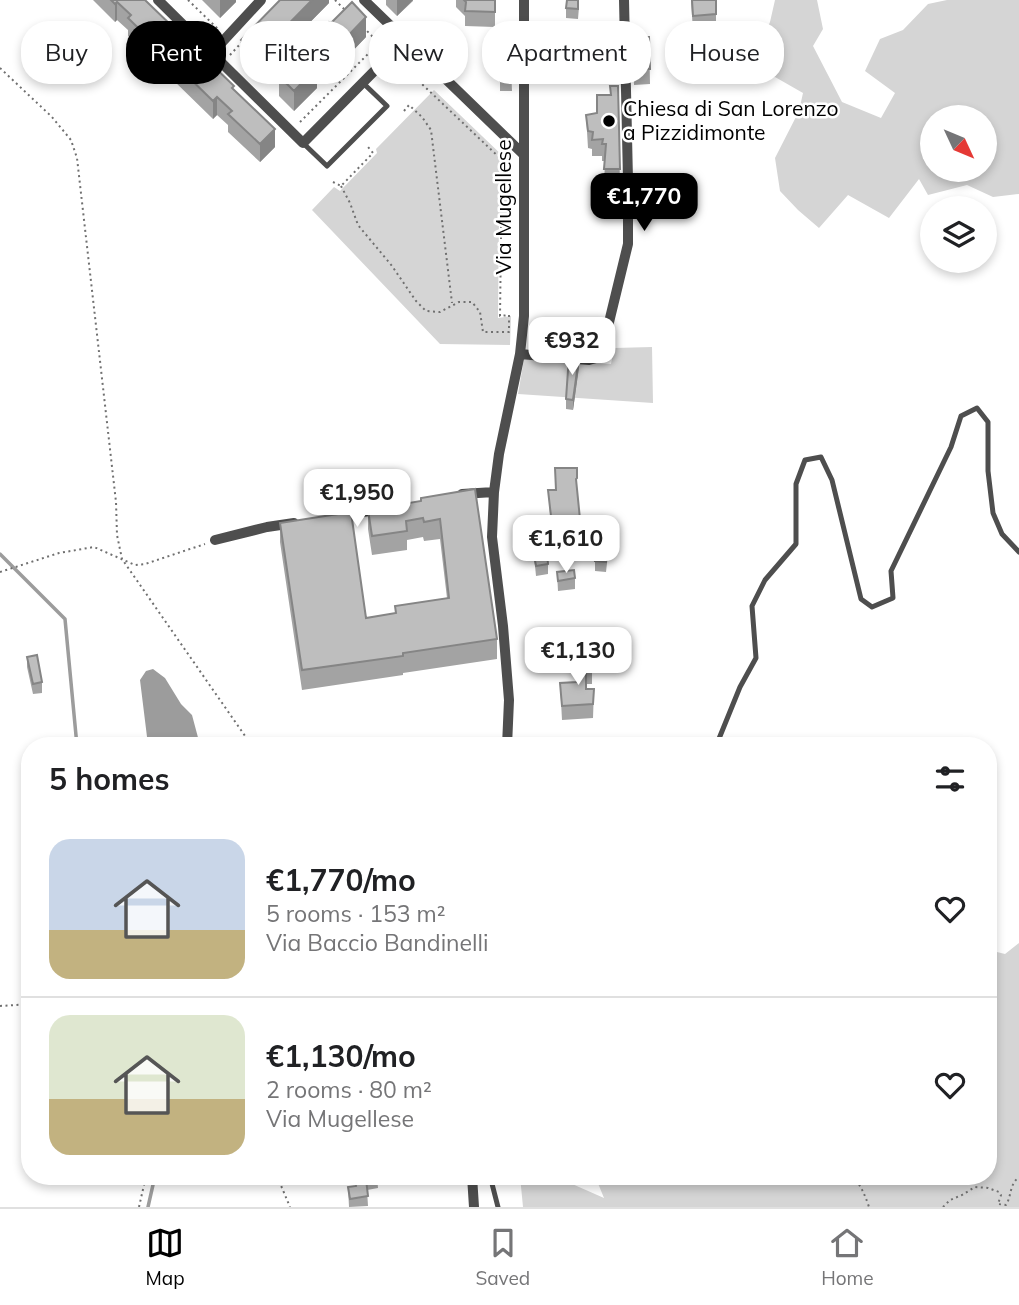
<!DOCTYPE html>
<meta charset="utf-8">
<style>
body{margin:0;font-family:Mulish,sans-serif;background:#f6f6f6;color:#202124;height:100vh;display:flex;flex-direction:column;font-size:26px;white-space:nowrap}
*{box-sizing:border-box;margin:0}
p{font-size:23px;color:#757577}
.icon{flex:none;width:38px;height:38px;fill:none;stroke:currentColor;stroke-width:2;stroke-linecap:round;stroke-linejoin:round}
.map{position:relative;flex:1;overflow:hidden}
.panel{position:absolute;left:21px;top:737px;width:976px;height:448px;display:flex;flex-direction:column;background:#fff;border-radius:28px;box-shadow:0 4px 10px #0003}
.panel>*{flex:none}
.top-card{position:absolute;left:21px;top:21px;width:978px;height:63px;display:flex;gap:14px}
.needle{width:46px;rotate:134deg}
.fabs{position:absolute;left:920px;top:105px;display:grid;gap:14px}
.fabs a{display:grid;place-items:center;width:77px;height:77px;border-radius:50%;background:#fff;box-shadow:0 4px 10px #0003;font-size:35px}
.price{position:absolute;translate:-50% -60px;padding:0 16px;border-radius:14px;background:#fff;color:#222;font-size:23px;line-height:46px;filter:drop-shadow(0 2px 4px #0008)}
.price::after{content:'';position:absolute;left:50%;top:42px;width:21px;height:16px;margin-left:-10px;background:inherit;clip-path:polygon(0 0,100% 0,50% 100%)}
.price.current{background:#000;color:#fff}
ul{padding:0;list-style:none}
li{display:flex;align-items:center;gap:21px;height:175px;padding:0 28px}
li+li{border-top:2px solid #e0e0e0}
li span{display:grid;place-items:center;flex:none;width:196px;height:140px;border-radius:21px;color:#555}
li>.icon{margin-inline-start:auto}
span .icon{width:84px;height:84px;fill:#fffc;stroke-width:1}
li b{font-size:30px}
h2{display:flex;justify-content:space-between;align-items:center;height:84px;padding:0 28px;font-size:30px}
.pill{padding:0 24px;border-radius:28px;background:#fff;box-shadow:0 4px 10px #0003;font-size:24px;line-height:63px}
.pill.current{background:#000;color:#fff}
.tabs{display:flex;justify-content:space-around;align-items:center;height:98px;border-top:2px solid #e0e0e0;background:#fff;font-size:19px;color:#757577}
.tabs a{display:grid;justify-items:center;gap:4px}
.tabs .current{color:#000}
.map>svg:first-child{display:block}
.green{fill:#d5d5d5;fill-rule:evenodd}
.water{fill:#9c9c9c}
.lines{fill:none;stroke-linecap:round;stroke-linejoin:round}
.stream{stroke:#9c9c9c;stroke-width:3.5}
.path{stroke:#707070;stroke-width:2;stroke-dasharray:2 3.5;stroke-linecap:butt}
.service{stroke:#4e4e4e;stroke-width:5}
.minor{stroke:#4e4e4e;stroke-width:10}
.wall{fill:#a3a3a3}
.shaded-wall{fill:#858585}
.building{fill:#bebebe;stroke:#858585;stroke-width:2}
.poi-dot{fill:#000;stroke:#fff;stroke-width:2.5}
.labels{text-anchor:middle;stroke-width:5;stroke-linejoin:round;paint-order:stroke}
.poi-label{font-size:21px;fill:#000;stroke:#fff;text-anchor:start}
.street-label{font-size:21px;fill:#000;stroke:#fff}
</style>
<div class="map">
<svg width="1019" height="1207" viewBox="0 0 1019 1207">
<rect width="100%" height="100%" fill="#fff"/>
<path class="green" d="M775,0h42l6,29 -10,17 29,56 39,16 14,-25 -30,-22 15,-32 23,-9 25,-26 19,-4h72v194l-26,3 -26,-12 -39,10 -9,-16 -30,39 -41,-23 -29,33 -21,-18 -18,-19 -5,-33 24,-47 4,-18 -28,-16 -34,-7 17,-20 12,-28zM985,117v53h-52v-53z
M434,90l72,69 5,13v41l-12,7 -1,98 13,-2 -1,29 -70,-1 -128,-134 22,-23 6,4 37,-38 -1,-4z
M652,347l1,56 -135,-9 6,-35 87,5 3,-16z
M1019,943v264h-496l-3,-31h34l50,22 -9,-22h394v-226l16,4z"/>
<path class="water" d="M153,669l12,9 16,26 11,11 8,30h-52l-8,-65 6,-9z"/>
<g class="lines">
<path class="stream" d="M0,554l65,65 12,127
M148,1207l7,-31"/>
<path class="path" d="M188,0l30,29
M335,0l9,9
M230,55l13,-14
M0,68l52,49 19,23 6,18 39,344 1,33 5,24 130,187
M404,111l5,-6 13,12 9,13 21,173
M300,122l79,-79 -13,-13
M333,182l8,4 32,-33 -5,-6
M341,186l9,17 8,22 34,41 24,35 10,10 14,1 19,-10h13l8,10 3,20h26v-17l-9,1 2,-156 -97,-92 -15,15 -7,-6
M0,572l59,-19 35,-6 41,18 10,-1 60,-20
M0,1006l30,-2
M277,1176l13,31
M852,1176c9,9 13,19 17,31
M139,1207l7,-31
M943,1207l7,-7 12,-5 13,-8 13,1 11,4 2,3 -3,9 8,1c6,-10 3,-20 13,-28"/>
<path class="service" d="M303,143l24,23 60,-60 -24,-23
M716,746l24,-59 16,-29 -4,-52 13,-26 31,-36v-60l9,-24 16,-3 11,23 29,119 11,8 21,-9 -2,-27 60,-124 10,-31 16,-8 11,14v49l5,42 9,21 17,18
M490,1176l8,31"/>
<path class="minor" d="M158,0l145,143 102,-103
M364,0l159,154
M212,53l49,-53
M520,354l69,6 7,-2 6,-7 26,-107v-64l-4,-180
M462,494l32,-2
M338,516l43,-7
M215,540l52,-13 27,-4
M507,746l2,-46 -6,-74 -11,-89 2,-45 5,-38 21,-100 4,-38v-316
M472,1176l2,31"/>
</g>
<path class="wall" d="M93,0h52l89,91 41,56 -15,15 -32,-30v-7l-11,-10 -4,4 -85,-83v-6l-11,-10 -2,2z
M202,0h34v2l-16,16z
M329,0v3l-72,73 -16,-16v-20z
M386,0h27v1l-16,15 -11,-11z
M456,0h39v27l-30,-1v-10l-9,-9z
M691,0h25v30l-23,1z
M579,7l-1,12 -12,-1v-10z
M329,22l37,15 -22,23 -2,-2 -25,26v4l-23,23 -15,-15v-20l21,-21v-4z
M649,37l1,47 -16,1 -1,-34h5z
M553,47h10l-1,11 -9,-1z
M511,67l1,24h-12v-23z
M618,86l2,100h-16l1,-25h-3v-5h-10v-7l-4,-1 -2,-33 11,-2z
M579,367l-6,43 -7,-1v-10z
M577,468v24l3,27v13l-19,2 1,24 -14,1v15l-12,2 -2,-21 7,-1 -1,-28 11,-1 -3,-35h7z
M475,489l22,150v20l-94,14v2l-101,15 -22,-148v-19l86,95 29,-4v-8l52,-8 -7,-59 -16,2 -1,-4 -16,3v10l-35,5 -4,-26v-19l53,-9z
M608,554l-2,18 -11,-1v-10z
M557,572l18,6v11l-17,2z
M27,657l15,25v11l-9,1 -6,-27z
M576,659l16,10v15h-6v5h8l-1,29 -31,2 -2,-37 16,-1z
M354,1176h23l1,12 -11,2 1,16 -19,1 -1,-20 7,-1z
M380,1176h24v5l-23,1z"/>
<path class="shaded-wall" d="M220,0h16v2l-16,16z
M312,0h17v3l-72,73v-20z
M397,0h16l-16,16z
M117,2v18l-2,2v-18z
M366,17v20l-22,23v-20z
M342,38v20l-25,26v4l-23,23v-20l21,-26z
M217,97v18l-4,4v-18z
M275,129v18l-15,15v-18z
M579,357v10l-6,43v-10z"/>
<path class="building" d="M111,0h34l89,86 -2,2 43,41 -15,15 -32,-30 4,-3 -15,-14 -4,4 -85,-83 3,-3 -14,-13 -2,2z
M280,0h32l-55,56 -16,-16z
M464,0h31v12l-30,-1 1,-9z
M567,0h11v9l-12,-1z
M692,0h24v14l-23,2z
M352,2l14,15 -22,23 -2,-2 -27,27 2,2 -23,24 -15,-15 23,-23 -2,-2 29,-29 2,1z
M554,36l9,1 -1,10h-9z
M638,37h11l1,32h-16l-1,-18h5z
M511,67l1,13 -12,1v-13z
M610,86h8l2,83h-16l2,-25h-4l1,-5 -11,1 1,-8 -5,-1 -2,-16 11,-2v-18h14z
M569,356l10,1 -6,43 -7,-1z
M555,468h22v10l-1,1 4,40 -20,2 2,23 -21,2 -1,-20 12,-1 -4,-35h8z
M475,489l22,150 -94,14v3l-101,14 -22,-147 71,-11 15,106 30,-5 -1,-7 54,-8 -9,-79 -16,3 -1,-4 -17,3 1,10 -35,5 -4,-26 53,-9v-3z
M596,543l12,1 -2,18 -11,-1z
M547,553l1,11 -12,2 -2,-11z
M574,570l1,8 -17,3 -1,-9z
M37,655l5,27 -9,2 -6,-27z
M591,658l1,11 -6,1v19h8l-1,15 -31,2 -2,-23 17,-1 -1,-23z
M355,1176h22l1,2 -12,1 2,17 -18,3 -2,-12 8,-1z"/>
<circle class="poi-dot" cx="609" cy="121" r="7"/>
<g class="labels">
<g class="poi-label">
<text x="623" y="116">Chiesa di San Lorenzo<tspan x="623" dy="24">a Pizzidimonte</tspan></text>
</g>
<g class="street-label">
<text transform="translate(504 207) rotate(-90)" y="7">Via Mugellese</text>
</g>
</g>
</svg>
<div class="fabs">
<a><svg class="needle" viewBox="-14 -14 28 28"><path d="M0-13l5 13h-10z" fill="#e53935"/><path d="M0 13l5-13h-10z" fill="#757577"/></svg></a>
<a><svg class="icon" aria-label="layers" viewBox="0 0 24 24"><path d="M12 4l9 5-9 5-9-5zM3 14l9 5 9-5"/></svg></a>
</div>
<b class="price current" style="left:644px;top:233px">€1,770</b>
<b class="price" style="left:572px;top:377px">€932</b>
<b class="price" style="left:357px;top:529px">€1,950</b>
<b class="price" style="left:566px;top:575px">€1,610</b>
<b class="price" style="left:578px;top:687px">€1,130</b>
<div class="top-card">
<a class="pill">Buy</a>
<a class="pill current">Rent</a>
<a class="pill">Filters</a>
<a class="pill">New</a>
<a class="pill">Apartment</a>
<a class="pill">House</a>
</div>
<section class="panel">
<h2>5 homes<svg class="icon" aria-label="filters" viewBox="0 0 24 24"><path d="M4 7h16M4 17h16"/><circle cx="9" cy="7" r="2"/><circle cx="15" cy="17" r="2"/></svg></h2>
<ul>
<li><span style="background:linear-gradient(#c9d6e8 65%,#c2b280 0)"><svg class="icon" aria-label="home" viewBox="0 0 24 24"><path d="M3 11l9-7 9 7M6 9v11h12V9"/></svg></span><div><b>€1,770/mo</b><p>5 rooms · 153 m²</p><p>Via Baccio Bandinelli</p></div><svg class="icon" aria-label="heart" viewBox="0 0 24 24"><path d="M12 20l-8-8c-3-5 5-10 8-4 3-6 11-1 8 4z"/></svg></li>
<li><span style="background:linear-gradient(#dfe7d0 60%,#c2b280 0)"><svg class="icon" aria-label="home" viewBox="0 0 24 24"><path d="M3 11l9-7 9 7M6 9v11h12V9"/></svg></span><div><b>€1,130/mo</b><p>2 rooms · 80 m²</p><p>Via Mugellese</p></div><svg class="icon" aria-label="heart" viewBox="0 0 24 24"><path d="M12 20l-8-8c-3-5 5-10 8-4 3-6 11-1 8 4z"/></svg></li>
</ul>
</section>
</div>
<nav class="tabs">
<a class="current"><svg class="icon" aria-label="map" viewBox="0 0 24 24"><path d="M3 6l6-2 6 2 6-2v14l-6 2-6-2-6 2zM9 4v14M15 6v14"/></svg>Map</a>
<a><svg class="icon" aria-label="saved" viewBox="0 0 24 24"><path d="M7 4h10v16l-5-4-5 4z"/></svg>Saved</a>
<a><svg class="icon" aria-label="home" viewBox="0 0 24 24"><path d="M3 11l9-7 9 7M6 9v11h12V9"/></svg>Home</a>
</nav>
